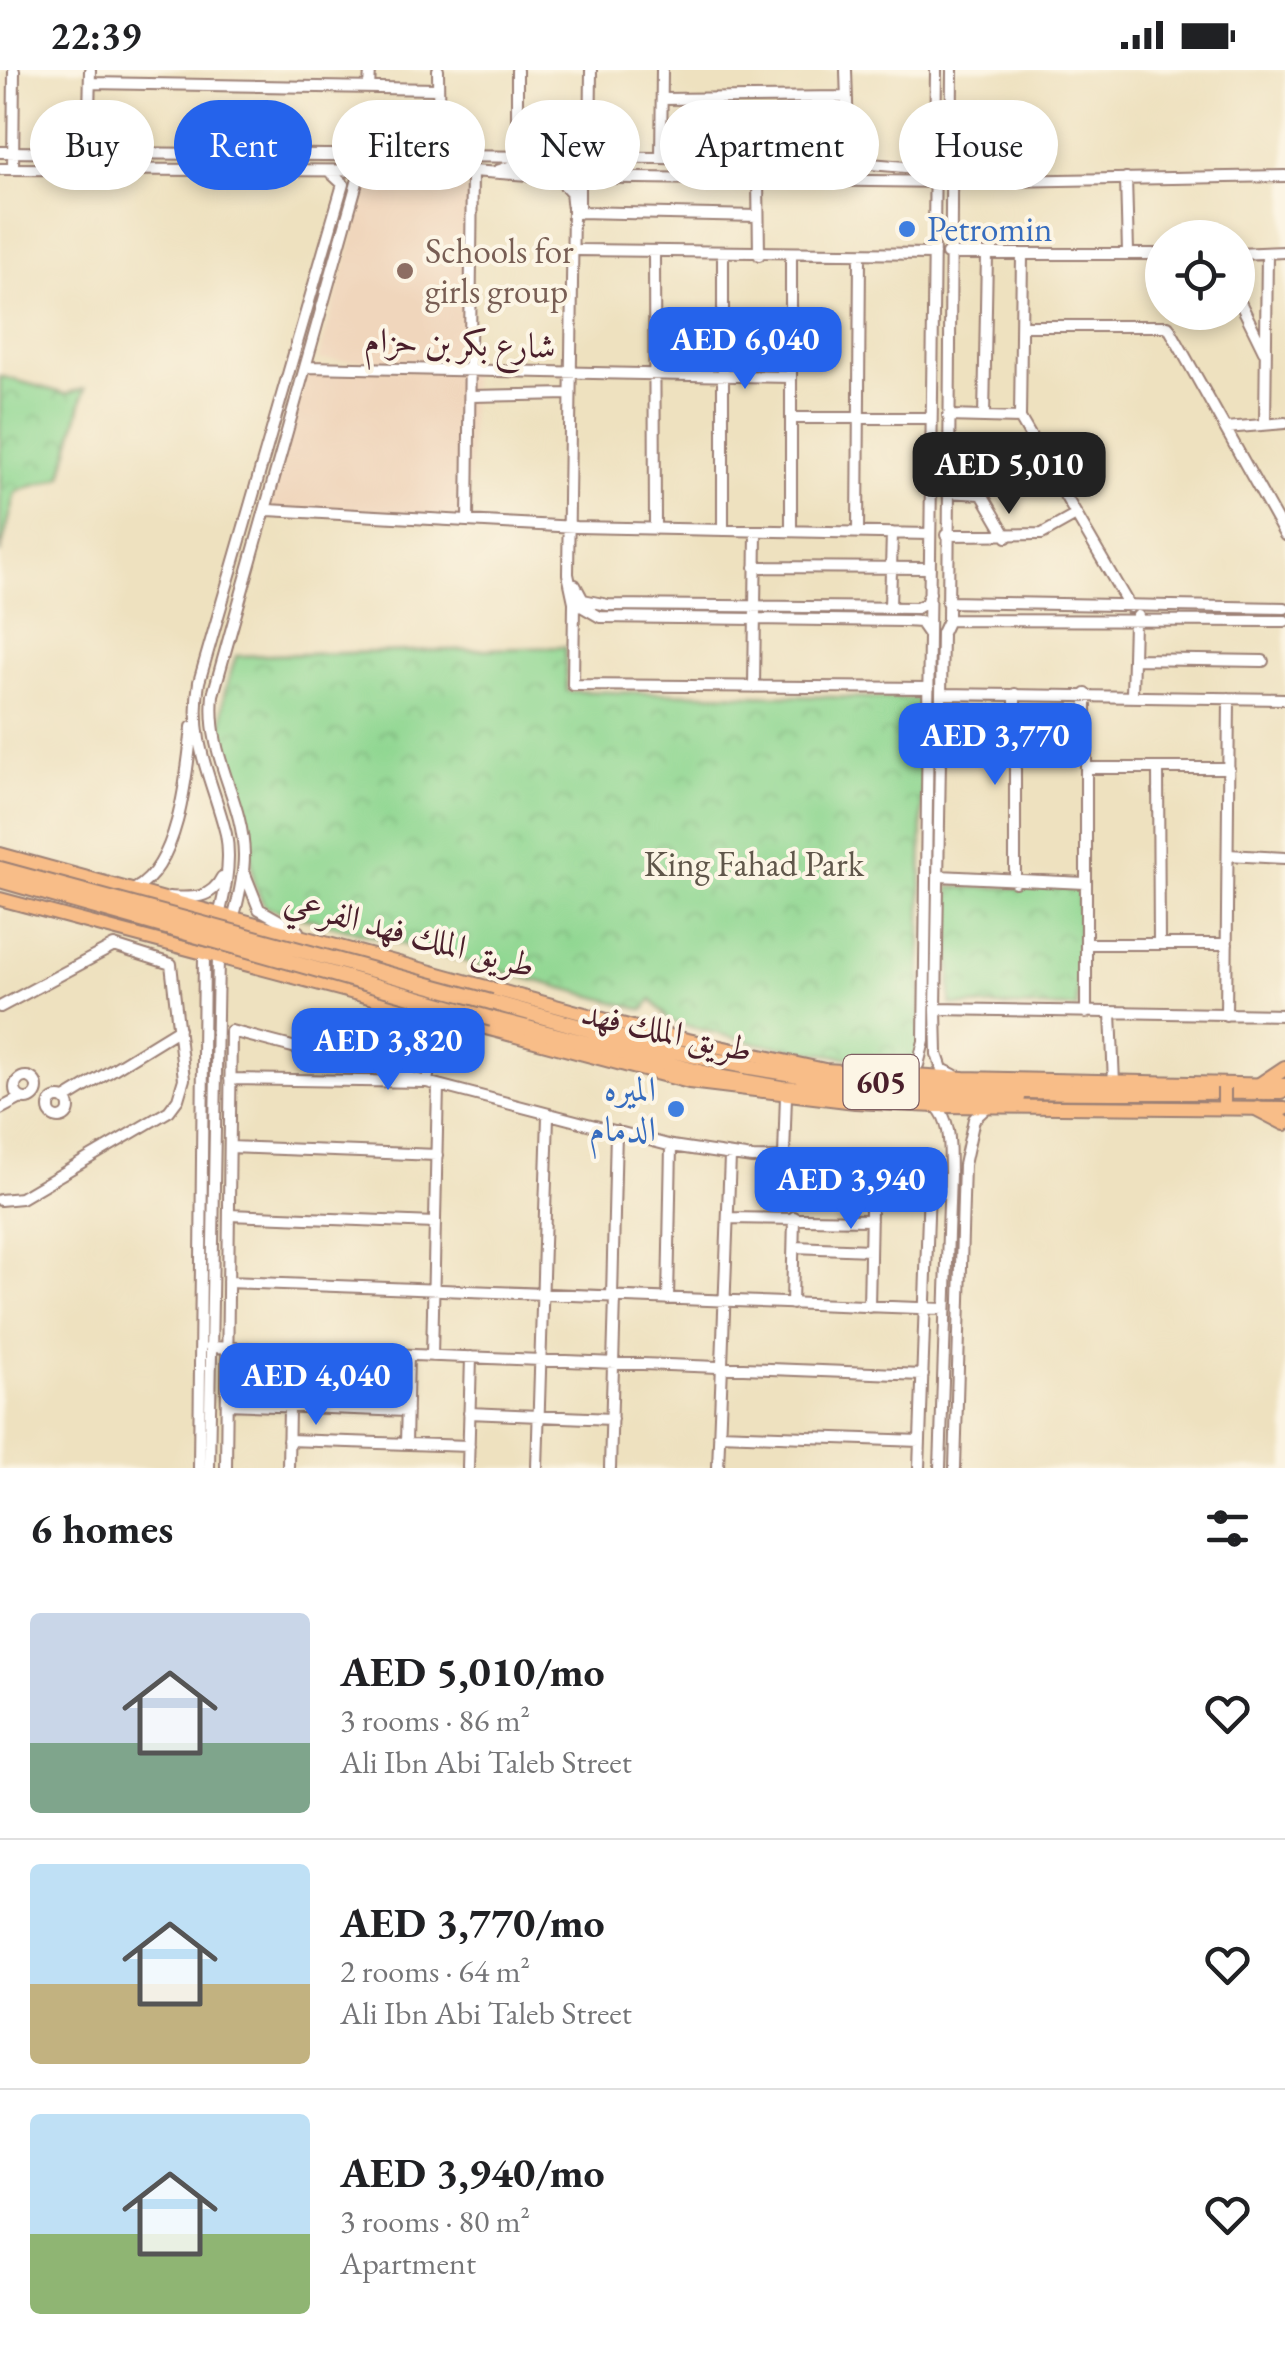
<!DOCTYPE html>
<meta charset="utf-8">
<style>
body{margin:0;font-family:"EB Garamond",Amiri,serif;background:#f6f6f6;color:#202124;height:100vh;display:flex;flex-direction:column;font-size:38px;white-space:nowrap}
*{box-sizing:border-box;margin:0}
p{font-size:32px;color:#757577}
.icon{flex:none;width:55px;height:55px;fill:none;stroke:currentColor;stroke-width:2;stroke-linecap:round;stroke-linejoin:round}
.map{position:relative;height:1398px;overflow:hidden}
.side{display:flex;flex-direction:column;background:#fff;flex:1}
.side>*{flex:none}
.guide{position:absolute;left:30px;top:30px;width:1225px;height:90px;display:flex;gap:20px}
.fabs{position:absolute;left:1145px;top:150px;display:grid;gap:20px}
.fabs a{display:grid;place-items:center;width:110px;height:110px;border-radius:50%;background:#fff;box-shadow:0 5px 15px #0003;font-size:50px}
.price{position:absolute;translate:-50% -85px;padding:0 22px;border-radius:20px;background:#2563eb;color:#fff;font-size:32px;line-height:65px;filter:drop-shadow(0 2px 5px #0008)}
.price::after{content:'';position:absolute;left:50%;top:60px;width:30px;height:22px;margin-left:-15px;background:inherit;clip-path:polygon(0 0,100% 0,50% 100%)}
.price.active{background:#222;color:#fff}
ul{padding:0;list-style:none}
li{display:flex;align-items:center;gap:30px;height:250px;padding:0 30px}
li+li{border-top:2px solid #e0e0e0}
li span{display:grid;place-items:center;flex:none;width:280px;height:200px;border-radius:10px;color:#555}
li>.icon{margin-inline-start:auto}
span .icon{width:120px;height:120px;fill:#fffc;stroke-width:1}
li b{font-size:42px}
h2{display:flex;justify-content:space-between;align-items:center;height:120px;padding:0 30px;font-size:42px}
.pill{padding:0 35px;border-radius:45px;background:#fff;box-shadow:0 5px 15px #0003;font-size:35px;line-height:90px}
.pill.active{background:#2563eb;color:#fff}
.status{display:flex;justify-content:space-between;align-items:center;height:70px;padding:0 50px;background:#fff;direction:ltr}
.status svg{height:28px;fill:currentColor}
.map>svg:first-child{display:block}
.built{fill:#f0d6bc}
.park{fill:url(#park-crowns);stroke:#6d7b5e;stroke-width:2.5}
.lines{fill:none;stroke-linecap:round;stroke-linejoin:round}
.highway-tunnel{stroke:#cdbaa1;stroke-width:14;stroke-dasharray:14 7;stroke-linecap:butt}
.minor-casing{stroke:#9c8075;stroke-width:14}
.major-casing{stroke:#9c8075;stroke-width:16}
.highway-casing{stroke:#9c8075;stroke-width:18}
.minor{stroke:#fff;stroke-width:10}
.major{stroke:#f8bd88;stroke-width:12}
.highway{stroke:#f8bd88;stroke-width:14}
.major-bridge-casing{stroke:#9c8075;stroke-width:16;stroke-linecap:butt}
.highway-bridge-casing{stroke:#9c8075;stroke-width:18;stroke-linecap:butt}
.major-bridge{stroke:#f8bd88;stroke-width:12}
.highway-bridge{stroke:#f8bd88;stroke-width:14}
.shop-dot{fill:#3f7fe0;stroke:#fcf5e5;stroke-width:4}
.education-dot{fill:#8d6e63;stroke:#fcf5e5;stroke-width:4}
.labels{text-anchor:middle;stroke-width:8;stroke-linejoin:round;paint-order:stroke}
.shield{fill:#fcf5e5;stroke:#7f5f63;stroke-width:2.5}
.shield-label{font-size:32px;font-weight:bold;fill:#4a1f2b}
.shop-label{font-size:35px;fill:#366cbe;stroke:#fcf5e5;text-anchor:start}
.education-label{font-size:35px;fill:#785e54;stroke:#fcf5e5;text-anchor:start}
.street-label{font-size:35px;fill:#4a1f2b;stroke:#fcf5e5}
.park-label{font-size:35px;fill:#5f564a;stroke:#fcf5e5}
</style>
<div class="status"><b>22:39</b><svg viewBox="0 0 49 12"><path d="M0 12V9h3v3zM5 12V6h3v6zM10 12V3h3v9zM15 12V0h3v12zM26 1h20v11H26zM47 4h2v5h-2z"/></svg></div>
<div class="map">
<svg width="1285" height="1398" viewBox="0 0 1285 1398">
<defs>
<pattern id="park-crowns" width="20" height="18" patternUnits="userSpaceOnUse" patternTransform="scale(2.5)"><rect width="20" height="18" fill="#90d792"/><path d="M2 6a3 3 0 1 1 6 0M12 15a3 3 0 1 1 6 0" fill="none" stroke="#7eb87e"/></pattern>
</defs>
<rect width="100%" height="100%" fill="#fcf5e5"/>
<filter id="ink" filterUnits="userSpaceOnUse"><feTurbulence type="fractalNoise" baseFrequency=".01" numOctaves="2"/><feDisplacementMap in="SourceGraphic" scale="20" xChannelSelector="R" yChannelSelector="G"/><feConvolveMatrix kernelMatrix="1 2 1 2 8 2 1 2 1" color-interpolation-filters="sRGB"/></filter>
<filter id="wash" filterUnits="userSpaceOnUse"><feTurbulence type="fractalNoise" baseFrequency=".0048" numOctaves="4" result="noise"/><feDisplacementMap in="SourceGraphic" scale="40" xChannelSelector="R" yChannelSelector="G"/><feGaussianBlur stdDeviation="2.25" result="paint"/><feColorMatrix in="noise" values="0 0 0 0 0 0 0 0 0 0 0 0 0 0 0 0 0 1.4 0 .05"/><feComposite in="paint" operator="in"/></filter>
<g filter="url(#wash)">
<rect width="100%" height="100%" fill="#eee1bf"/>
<path class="built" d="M369,113h98l1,182 -150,-5z
M308,297l164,4 -4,150 -200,-11z"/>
<path class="park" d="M0,306l66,18 19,-6 -23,88c-16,10 -30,7 -46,17l-16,61z
M565,577l2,44 356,8 -3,357 -13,11 -152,-24 -84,-21 -19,-22 -8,10 -379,-103 -11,-23 -9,-80 -23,-71 2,-38 12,-39z
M949,817l130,1 -2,120 -126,-3z"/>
</g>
<g filter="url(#ink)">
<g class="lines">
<path class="highway-tunnel" d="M1280,1029h5"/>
<defs>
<path id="minor" d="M438,0l1,86
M846,0l3,98
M952,0l-4,550 -6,13 -6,376 1,45 5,15 12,6
M90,13l348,6
M369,18l1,-18
M662,29l182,-2
M0,82l661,6 187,4 91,8
M590,88l1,-88
M661,88l1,-88
M88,89l2,-89
M0,99l472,2 85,6 394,5 334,-6
M13,99l1,-99
M497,101l18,-6 2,-7v-88
M557,107l14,15 2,18 -5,364 6,28 26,15 305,4 15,1 9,13
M1126,108l2,74
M758,109l1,76
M579,142l179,4
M579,143v-36
M579,180l355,4
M654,182l1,277
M723,184v276
M947,184h215
M1238,184l47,-2
M1022,185l-2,163 110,189
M1238,228l26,53
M1023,256h145l117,209
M308,297l483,10
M471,326l99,-2
M948,346l72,2
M984,347l3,-163
M791,348h140
M1265,354l2,-171
M1226,358l59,-5
M946,422l36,2 25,43
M268,440l308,17 354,7
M468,451l4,-350
M791,461v-276
M858,463l2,-278
M946,465l96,-1 34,-19
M755,497l175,1
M575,515l8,15 25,5 309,3 9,-5 4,-10
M574,532l-1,83 356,3
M947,532l338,6
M890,537l2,-74
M948,550l337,1
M1133,589l130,2
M754,617l2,-156
M942,624l343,5
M1015,624v188
M1086,624v319
M1132,625l2,-73 4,-6
M1086,698h143
M1158,698l1,176
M1228,785l57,3
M245,804l14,35 39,22
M939,806l146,7
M135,819c44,-23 52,-115 57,-162
M169,827c22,1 42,3 53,-20
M220,842c6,-24 11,-53 6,-78 -14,-57 -37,-90 -27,-152l144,-498 -13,-12
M234,846c5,-19 10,-41 10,-61 -1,-57 -37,-97 -31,-160l145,-516 8,-7
M1087,874h140
M0,937l114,-61 57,18 13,115 -6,20 -9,12 -148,87 -21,2
M936,939l349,6
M1111,943l3,70
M1226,945l3,-317
M900,1001l18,-6 6,-24 12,-971
M15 1018a11 11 0 1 1 22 0a11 11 0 1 1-22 0Z
M230,1009l197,3 10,-64
M49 1038a10 10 0 1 1 20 0a10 10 0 1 1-20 0Z
M65,1029l114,-70
M936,1036c17,16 13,46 14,68l-10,294
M0,1039l21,-11
M230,1077l207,8
M784,1086l2,-61
M229,1145l206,8
M728,1148l143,2
M794,1177l76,3
M228,1212l717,27
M612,1227l4,-166
M668,1229l3,-153
M792,1234l2,-87
M869,1237l3,-148
M210,1277l713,28
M432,1286l6,-271
M227,1334l180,7
M469,1343l143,6
M719,1364l201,7
M288,1370l181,6
M406,1374l2,-89
M199,1398l5,-515
M209,1398l9,-510
M226,1398l5,-437 441,115 80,12 178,2 -11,308
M288,1398l1,-62
M468,1398l3,-111
M537,1398l11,-352
M610,1398l5,-171
M718,1398l12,-311
M955,1398l9,-303 10,-46 13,-12"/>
<path id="major" d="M0,784l647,177 178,39 139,8 321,7
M0,829l689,183 166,20 80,4 350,3"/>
<path id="highway" d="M491,932c110,31 219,63 333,76 151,18 305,13 457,14
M492,949l231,59 58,10 237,10
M1261,1014l24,-16
M1258,1039l27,14"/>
</defs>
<use href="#minor" class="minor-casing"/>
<use href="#major" class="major-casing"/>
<use href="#highway" class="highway-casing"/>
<use href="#minor" class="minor"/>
<use href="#major" class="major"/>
<use href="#highway" class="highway"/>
<defs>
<path id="major-bridge" d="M1224,1032v-14"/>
<path id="highway-bridge" d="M0,799l491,133
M0,810l492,139"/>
</defs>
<use href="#major-bridge" class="major-bridge-casing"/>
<use href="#highway-bridge" class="highway-bridge-casing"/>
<use href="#major-bridge" class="major-bridge"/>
<use href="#highway-bridge" class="highway-bridge"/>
</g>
</g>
<g class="shop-dot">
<circle cx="907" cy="159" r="10"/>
<circle cx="676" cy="1039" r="10"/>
</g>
<circle class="education-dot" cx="405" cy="201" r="10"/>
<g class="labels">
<rect class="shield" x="843.5" y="985" width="75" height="54" rx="8"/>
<g class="shield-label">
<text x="881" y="1023">605</text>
</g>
<g class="shop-label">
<text x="927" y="171">Petromin</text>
<text x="656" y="1031" text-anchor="end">الميره<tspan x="656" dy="40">الدمام</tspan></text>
</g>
<g class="education-label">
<text x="425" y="193">Schools for<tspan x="425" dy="40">girls group</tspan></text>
</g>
<g class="street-label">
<text transform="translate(460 273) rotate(2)" y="12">شارع بكر بن حزام</text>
<text transform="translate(410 863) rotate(15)" y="12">طريق الملك فهد الفرعي</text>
<text transform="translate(667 961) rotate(13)" y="12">طريق الملك فهد</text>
</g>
<g class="park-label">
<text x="754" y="806">King Fahad Park</text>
</g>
</g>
</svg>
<div class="fabs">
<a><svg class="icon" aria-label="locate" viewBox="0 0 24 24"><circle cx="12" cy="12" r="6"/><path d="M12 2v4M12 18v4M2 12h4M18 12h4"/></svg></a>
</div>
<b class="price" style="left:745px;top:322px">AED 6,040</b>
<b class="price active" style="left:1009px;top:447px">AED 5,010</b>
<b class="price" style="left:995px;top:718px">AED 3,770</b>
<b class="price" style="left:388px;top:1023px">AED 3,820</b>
<b class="price" style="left:851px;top:1162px">AED 3,940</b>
<b class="price" style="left:316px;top:1358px">AED 4,040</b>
<div class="guide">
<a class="pill">Buy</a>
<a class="pill active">Rent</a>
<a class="pill">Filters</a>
<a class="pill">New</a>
<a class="pill">Apartment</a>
<a class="pill">House</a>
</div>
</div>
<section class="side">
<h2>6 homes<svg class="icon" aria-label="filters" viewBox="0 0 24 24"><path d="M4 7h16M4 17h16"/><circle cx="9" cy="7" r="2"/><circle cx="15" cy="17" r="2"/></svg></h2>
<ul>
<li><span style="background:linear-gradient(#c9d6e8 65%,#7fa58c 0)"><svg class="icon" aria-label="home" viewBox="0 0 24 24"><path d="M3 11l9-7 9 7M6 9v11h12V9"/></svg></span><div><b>AED 5,010/mo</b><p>3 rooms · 86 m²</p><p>Ali Ibn Abi Taleb Street</p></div><svg class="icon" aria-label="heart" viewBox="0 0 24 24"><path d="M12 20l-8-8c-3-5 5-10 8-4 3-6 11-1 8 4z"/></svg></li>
<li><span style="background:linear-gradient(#bfe0f5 60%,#c2b280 0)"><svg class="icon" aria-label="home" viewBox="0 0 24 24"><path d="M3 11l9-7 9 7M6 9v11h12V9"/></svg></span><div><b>AED 3,770/mo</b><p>2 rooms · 64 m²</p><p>Ali Ibn Abi Taleb Street</p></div><svg class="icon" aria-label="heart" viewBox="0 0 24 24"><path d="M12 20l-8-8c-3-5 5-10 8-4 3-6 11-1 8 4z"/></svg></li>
<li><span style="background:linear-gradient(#bfe0f5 60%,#8fb573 0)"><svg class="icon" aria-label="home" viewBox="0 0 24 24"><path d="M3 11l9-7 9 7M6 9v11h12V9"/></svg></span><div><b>AED 3,940/mo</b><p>3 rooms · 80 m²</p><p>Apartment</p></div><svg class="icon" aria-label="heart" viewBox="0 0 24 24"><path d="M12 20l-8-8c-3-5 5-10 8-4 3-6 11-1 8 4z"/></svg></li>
</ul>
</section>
